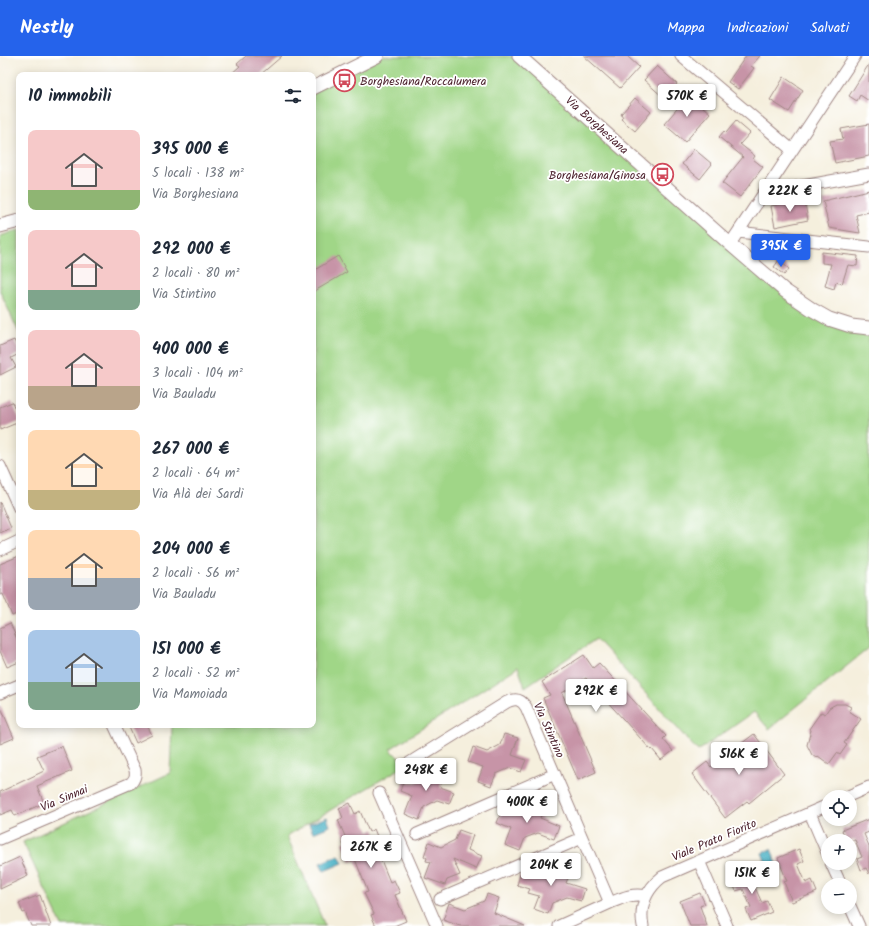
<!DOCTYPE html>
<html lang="it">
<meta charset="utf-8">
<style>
body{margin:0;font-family:Kalam,sans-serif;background:#f6f6f7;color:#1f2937;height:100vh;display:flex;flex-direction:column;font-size:15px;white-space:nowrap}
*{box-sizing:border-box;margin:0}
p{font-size:13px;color:#747a83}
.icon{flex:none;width:22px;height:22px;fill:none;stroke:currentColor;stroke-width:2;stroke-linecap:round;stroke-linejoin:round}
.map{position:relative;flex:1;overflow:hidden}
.details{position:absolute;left:16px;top:16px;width:300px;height:656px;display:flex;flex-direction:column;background:#fff;border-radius:8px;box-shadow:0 2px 10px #0003}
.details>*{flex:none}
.tools{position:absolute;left:821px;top:734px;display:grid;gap:8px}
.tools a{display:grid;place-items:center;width:36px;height:36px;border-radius:50%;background:#fff;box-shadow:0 2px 10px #0003;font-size:20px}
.price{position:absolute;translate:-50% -34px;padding:0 9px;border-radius:4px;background:#fff;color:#222;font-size:13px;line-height:26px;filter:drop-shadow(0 1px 2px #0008)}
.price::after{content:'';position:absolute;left:50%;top:24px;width:12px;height:9px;margin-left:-6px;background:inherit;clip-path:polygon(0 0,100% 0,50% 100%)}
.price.on{background:#2563eb;color:#fff}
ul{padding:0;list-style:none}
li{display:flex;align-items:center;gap:12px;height:100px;padding:0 12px}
li span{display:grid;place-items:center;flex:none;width:112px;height:80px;border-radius:8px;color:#555}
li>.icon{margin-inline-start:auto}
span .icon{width:48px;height:48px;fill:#fffc;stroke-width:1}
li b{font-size:17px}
h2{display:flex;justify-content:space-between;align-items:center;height:48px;padding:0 12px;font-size:17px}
header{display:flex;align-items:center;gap:24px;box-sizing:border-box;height:56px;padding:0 20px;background:#2563eb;color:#fff}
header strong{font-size:19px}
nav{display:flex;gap:22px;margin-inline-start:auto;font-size:14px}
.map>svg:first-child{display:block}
.green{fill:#a0d687;stroke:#757a59}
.water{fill:#43aec2;stroke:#466676}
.building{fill:#c794a7}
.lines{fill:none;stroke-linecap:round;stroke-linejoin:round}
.minor-casing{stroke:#a08784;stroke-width:13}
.tertiary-casing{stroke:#a08784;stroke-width:15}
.minor{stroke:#fff;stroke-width:11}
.tertiary{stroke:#fff;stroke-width:13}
.labels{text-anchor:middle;stroke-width:3.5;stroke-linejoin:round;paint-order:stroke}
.poi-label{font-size:12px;fill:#4a1f2b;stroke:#fff;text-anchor:start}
.street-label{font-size:12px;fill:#4a1f2b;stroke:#fff}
</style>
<header>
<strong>Nestly</strong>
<nav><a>Mappa</a><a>Indicazioni</a><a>Salvati</a></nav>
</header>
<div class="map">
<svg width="869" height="870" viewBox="0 0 869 870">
<rect width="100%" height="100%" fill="#fff"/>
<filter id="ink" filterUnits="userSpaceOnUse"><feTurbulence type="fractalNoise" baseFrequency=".025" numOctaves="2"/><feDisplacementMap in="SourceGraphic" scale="8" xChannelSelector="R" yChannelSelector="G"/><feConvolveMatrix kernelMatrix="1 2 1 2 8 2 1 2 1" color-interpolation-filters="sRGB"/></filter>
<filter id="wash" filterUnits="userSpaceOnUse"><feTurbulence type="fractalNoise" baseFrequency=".012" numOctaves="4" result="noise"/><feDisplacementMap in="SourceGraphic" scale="16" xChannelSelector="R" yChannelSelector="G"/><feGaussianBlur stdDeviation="0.9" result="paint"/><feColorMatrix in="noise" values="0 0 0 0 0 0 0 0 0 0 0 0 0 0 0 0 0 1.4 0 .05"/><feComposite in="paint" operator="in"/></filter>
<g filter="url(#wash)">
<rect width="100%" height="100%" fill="#f5efdd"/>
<path class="green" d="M377,0h142l281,246 69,26v320l-100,81 -15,-17 -56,39 -102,-112 -71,48 -7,-20 -128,82 16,16 -119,71 38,90h-263l-39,-84 147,-69 2,-48h141v-637z
M19,174v103l-19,-42v-55z"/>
<path class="water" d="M327,761l3,9 -17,7 -4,-9z
M771,793l7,17 -9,4 -7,-17z
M339,799l4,8 -19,8 -4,-8z"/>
<g id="blocks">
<path class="building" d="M246,0h36l-22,19h-30l10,-9 -3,-2z
M584,0h43l12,11 -19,21z
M746,0h14l-9,10 3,2 -16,21 -10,-7z
M869,8v37l-9,-6 -3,6 -8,-5z
M657,10l20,18 -13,14 -20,-18z
M784,21l19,13 -14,22 -19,-12z
M689,39l21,18 -25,29 -21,-18z
M635,42l16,14 -16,19 -14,-12 2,-2 -2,-3z
M736,65l14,12 -10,11 15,12 -2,3 10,8 -23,30 -18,-14 21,-26 -24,-20 5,-6 2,2z
M869,68v32l-34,7 -5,-22 13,-2 -2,-10z
M694,93l18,15 -12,15 -18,-15z
M869,134v22l-13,3 4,18 -31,-5 -6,-27z
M804,143l4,21 -33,7 -4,-21z
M822,196l36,4 -1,10 -9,-1 -6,19 -6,-2 -2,7 -9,-3 6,-22 -9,-1z
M338,200l9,16 -34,20v-21z
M779,204l10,9 -5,6 -10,-8z
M14,284l5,10v4l-8,4 5,9 -16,8v-29z
M12,346l7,16v4l-19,8v-23z
M0,446l11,26 -11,5z
M19,500v57l-7,3 -9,-22 -3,1v-31z
M10,567l9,21v18l-12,5 -7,-16v-23z
M584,599l9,13 6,-5 67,73 -3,3 10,12 -12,9 -9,-11 -1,1 -65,-72 -24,15 34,79 -18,8 -35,-82 7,-3 -8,-13z
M836,648h9l6,3 -2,4 12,8 -17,24 3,2 -7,10 -3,-2 -8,11 -11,-8 -2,2 -4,-3 -5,-10 4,-15 -2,-1 12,-17 4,2 4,-6z
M0,649l14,33 -14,6z
M128,669h19l5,10 -16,8z
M504,678l14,4 -6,17 14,5 -5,12 -11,-4 -14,6 -5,12 -13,-5 5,-14 -15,-5 5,-15 14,5 13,-7z
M754,678l30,40 -35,29 -2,-2 -22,17 -33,-44 15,-12 4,5z
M62,690l10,25 -35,15 7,17 -29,13 -3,-6 -12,5v-23l44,-21 -7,-15z
M432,708l14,5 -6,18 14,5 -5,12 -12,-4 -13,7 -5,13 -14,-6 7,-18 -12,-5 4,-11 10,3 14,-6z
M532,741l14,5 -6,16 19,8 -5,13 -16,-6 -13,5 -5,13 -15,-6 6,-16 -14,-6 5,-13 11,5 15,-6z
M350,747l5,11 5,-3 9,21 5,-3 7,17 -5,2 14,34 4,-2 6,13 -5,2 11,26 -12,5h-18l-5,-11 3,-1 -10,-21 4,-1 -13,-33 -4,2 -8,-18 4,-2 -9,-21 5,-2 -4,-10z
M869,763v13l-5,2 5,12v28l-3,-6 -5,2 -4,-11 5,-2 -7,-17 -9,1 -4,-11z
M459,774l14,5 -5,15 14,6 -6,13 -23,-10 7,16 -13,5 -2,5 -20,-7 6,-16 -5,-1 1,-3 -3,-2 5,-14 12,5 14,-7z
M799,793l5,12 -6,3 8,19 6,-3 5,12 -25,10 -8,-20 3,-1 -9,-23z
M20,801l8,19 -28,13v-23z
M561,804l12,5 -7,18 19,6 -4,12 -14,-4 -15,6 -4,11 -14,-5 5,-13 -11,-3 2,-4 -13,-4 4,-13 17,5 18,-5z
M755,813l5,11 -7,3 9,20 5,-2 5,11 -21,9 -5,-12 5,-2 -8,-18 -7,2 -5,-12z
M700,837l5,11 -5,2 7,20h-17l-10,-25z
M487,838l12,4 -5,15 31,13h-65l-17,-6 6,-17 16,6 19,-8z
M40,839l11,31h-20l-6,-14 -2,1 -4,-10z"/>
</g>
</g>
<g filter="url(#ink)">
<use href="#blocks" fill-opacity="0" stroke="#a08784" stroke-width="1"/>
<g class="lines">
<defs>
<path id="minor" d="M681,0l111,94
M764,137l105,-19
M738,176l131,15
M730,188l125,-188
M0,410l19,42
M0,494l19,-9
M0,637l19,-8
M406,709l101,-63c8,-4 14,-3 19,5l84,196c12,-5 22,-10 36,-7
M379,737l58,133
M846,741l23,-10
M810,757l18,42
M417,778l138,-60
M0,783l131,-56c4,-4 5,-7 4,-13l-21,-45
M699,805l28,65
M831,807l10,22
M440,843l142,-61
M850,850l9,20
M559,870l51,-23
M643,870c-4,-20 4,-37 19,-49l166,-72"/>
<path id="tertiary" d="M519,0l211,188 55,47 28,19 16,9 22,7 18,2
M313,32l64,-32
M0,170l19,-5"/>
</defs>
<use href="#minor" class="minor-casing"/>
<use href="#tertiary" class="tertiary-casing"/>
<use href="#minor" class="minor"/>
<use href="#tertiary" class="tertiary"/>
</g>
</g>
<defs>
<symbol id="bus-ring" viewBox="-11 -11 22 22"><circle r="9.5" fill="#fff" stroke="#d1495b" stroke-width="1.5"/><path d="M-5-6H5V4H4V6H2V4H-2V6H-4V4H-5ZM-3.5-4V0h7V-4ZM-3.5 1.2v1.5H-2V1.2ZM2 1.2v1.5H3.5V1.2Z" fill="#d1495b"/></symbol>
</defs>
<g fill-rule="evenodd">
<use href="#bus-ring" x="332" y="12" width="25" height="25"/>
<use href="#bus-ring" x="650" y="106" width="25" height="25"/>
</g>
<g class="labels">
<g class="poi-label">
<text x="360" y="29">Borghesiana/Roccalumera</text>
<text x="646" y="123" text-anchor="end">Borghesiana/Ginosa</text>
</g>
<g class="street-label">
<text transform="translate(597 69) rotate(42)" y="4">Via Borghesiana</text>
<text transform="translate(549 674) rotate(66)" y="4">Via Stintino</text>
<text transform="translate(64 742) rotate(-23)" y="4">Via Sinnai</text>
<text transform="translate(714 784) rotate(-23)" y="4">Viale Prato Fiorito</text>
</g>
</g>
</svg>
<div class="tools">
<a><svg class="icon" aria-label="locate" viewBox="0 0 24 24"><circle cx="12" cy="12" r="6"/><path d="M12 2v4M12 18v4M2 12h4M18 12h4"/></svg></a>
<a>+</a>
<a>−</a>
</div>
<b class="price" style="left:687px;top:62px">570K €</b>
<b class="price" style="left:790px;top:157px">222K €</b>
<b class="price on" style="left:781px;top:212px">395K €</b>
<b class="price" style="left:596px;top:657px">292K €</b>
<b class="price" style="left:739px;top:720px">516K €</b>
<b class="price" style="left:426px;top:736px">248K €</b>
<b class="price" style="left:527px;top:768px">400K €</b>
<b class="price" style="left:371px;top:813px">267K €</b>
<b class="price" style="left:551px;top:831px">204K €</b>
<b class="price" style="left:752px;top:839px">151K €</b>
<section class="details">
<h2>10 immobili<svg class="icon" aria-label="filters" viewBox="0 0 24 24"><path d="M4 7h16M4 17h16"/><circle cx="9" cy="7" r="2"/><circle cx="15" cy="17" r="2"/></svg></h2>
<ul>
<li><span style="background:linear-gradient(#f6c9c9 75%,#8fb573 0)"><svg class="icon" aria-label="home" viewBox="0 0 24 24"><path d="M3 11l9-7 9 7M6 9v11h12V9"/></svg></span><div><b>395 000 €</b><p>5 locali · 138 m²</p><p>Via Borghesiana</p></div></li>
<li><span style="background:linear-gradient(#f6c9c9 75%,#7fa58c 0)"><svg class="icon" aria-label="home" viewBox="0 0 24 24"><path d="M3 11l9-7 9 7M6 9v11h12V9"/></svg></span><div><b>292 000 €</b><p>2 locali · 80 m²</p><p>Via Stintino</p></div></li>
<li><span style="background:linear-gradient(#f6c9c9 70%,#b9a48a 0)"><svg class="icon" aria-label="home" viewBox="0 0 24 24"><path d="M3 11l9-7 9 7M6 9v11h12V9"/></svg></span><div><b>400 000 €</b><p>3 locali · 104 m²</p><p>Via Bauladu</p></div></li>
<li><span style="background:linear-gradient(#ffd9b3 75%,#c2b280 0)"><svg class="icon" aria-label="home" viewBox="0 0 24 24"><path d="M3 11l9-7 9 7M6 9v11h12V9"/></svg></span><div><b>267 000 €</b><p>2 locali · 64 m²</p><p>Via Alà dei Sardi</p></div></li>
<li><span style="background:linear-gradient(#ffd9b3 60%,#9aa5b1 0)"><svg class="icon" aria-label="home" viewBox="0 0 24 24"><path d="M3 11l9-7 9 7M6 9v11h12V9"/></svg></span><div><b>204 000 €</b><p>2 locali · 56 m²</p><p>Via Bauladu</p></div></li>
<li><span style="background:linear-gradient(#a9c7e8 65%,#7fa58c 0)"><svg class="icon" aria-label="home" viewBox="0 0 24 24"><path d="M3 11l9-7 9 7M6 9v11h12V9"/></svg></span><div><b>151 000 €</b><p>2 locali · 52 m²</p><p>Via Mamoiada</p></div></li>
</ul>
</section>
</div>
